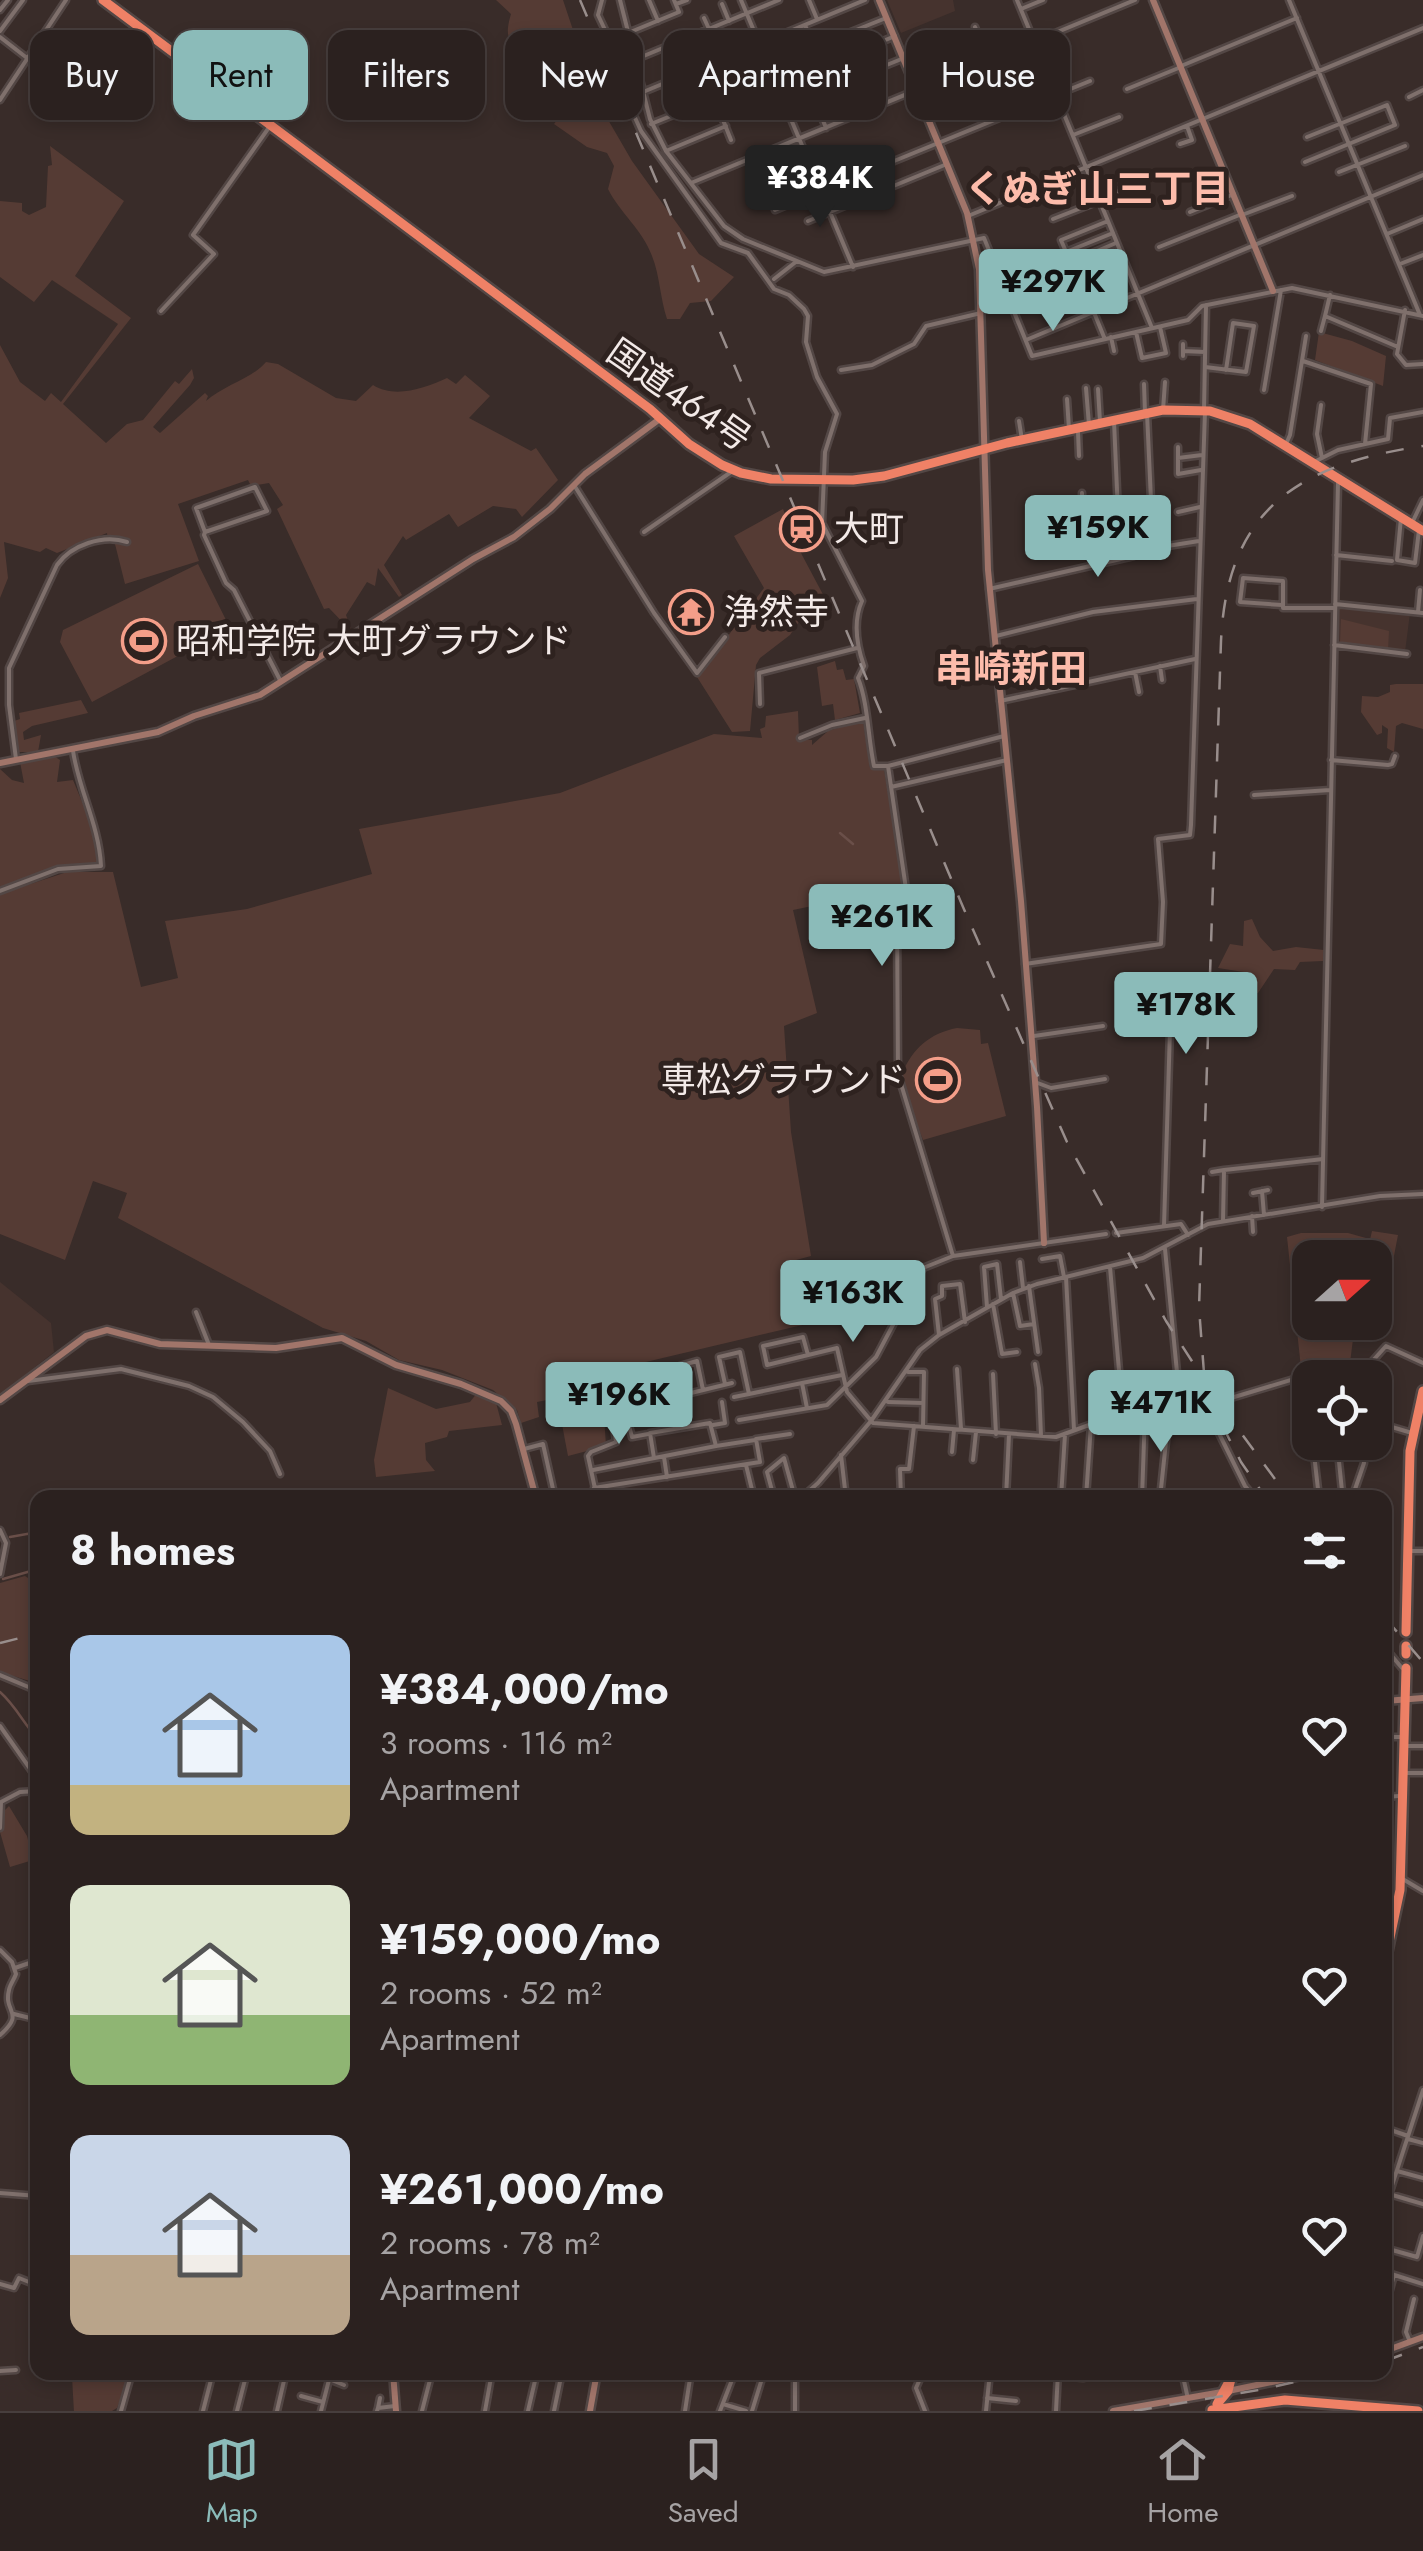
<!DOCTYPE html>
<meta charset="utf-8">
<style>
body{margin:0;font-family:Jost,"Noto Sans JP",sans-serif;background:#372e2c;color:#f1f3f6;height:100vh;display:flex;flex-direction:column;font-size:38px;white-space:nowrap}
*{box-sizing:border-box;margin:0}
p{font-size:32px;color:#a6a3a4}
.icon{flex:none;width:55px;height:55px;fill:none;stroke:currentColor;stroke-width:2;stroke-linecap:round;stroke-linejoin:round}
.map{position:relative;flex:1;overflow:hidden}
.panel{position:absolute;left:30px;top:1490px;width:1362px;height:890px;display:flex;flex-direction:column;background:#2b211f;border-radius:20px;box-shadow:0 5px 15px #0003,0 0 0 2px #473e3d}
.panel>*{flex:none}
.hud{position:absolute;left:30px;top:30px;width:1365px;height:90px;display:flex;gap:20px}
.needle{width:65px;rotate:69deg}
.buttons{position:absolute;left:1292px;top:1240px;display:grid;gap:20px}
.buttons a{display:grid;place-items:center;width:100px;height:100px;border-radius:20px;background:#2b211f;box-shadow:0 5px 15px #0003,0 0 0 2px #473e3d;font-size:50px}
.price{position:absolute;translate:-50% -85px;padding:0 22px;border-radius:10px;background:#8bbbb9;color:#111;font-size:32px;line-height:65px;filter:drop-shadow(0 2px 5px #0008)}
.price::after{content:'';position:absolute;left:50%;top:60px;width:30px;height:22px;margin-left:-15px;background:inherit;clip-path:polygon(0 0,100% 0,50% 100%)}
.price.on{background:#222;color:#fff}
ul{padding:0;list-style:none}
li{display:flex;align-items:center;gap:30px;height:250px;padding:0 40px}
li span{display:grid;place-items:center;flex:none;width:280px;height:200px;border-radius:20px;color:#555}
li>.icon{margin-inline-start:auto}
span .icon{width:120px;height:120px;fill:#fffc;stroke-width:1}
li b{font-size:42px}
h2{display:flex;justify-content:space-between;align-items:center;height:120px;padding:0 40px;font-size:42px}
.pill{padding:0 35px;border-radius:20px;background:#2b211f;box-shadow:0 5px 15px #0003,0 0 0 2px #473e3d;font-size:35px;line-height:90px}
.pill.on{background:#8bbbb9;color:#111}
.tabs{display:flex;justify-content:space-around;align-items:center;height:140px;border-top:2px solid #473e3d;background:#2b211f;font-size:28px;color:#a6a3a4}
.tabs a{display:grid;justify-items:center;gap:5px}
.tabs .on{color:#8bbbb9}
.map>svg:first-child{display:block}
.built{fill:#46332e}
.green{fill:#553b34}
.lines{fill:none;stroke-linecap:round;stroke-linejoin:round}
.stream{stroke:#6a4f49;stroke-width:2.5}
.street-casing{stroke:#534745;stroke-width:9}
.secondary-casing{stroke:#534745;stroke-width:11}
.highway-casing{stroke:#534745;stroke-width:14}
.street{stroke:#7f706c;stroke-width:4}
.secondary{stroke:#a1756a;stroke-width:6}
.highway{stroke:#ef8166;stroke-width:9}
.rail{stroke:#998e8c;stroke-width:2.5;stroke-dasharray:18 18;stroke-linecap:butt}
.labels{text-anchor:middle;stroke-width:10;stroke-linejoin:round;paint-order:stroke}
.street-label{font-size:35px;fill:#f3eae8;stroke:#2e221f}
.poi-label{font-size:35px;fill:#f3eae8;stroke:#2e221f;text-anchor:start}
.neighbourhood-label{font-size:38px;font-weight:bold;fill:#fdbcab;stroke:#2e221f}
</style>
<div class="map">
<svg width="1423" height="2411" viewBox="0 0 1423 2411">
<rect width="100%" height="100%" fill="#392c29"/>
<path class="built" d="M887,0h66l2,11 -54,22z
M1337,606l73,7 -5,39 -69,-8z
M0,1282l51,41 3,29 -54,43z"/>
<path class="green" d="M496,0h67l33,99 36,62 67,93 35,23 -23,24 -21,2 -10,16h-13c-7,-21 -7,-43 -15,-63 -10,-27 -32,-43 -44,-67l6,-23 -7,-13 -20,-6 -33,-23 11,-14 -37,-24c0,-8 7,-17 5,-24 -4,-25 -35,-6 -22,-48z
M50,146l74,55 -49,75 56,42 -68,86 43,39 21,-19 16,-4 32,-39 4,3 13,-15 2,9 -4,7 -37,42 7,6 45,-40 3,3 -2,5c18,-16 47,-23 60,-39l12,2 58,34 20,3 17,-16c22,14 52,3 74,-7l9,6 9,-9 25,21 -21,22 62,33 5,-3 22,32 -36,37 -6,-8 -23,-3 -35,21 -9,-13 -43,26 -3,-4 -19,29 18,30 -3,2 -21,-29 -3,18 -8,-4 -21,33 6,17 -23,-24 -5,1 -47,-100 6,-4 -14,-22 -18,3 -3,-6 -70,24 21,57 -74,23 -10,-40 -7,-2 -1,-9 -50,20 -11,-5 -6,4 -36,-10 4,36 -8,20v-253l20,37 25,19 6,-8 10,9 57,-78 -66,-44 -18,22 -34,-25v-76l22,2v8l7,4 17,-8 2,-41 4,-1z
M1319,332l33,9 34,15 -3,30 -68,-26z
M783,509l19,46 25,47 -23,12 -14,21 -30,23 -4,7 -6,66 -18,1 -35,-55 67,-89 -30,-52z
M198,564l32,64 -138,74 -32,-60 3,-12z
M1341,619l48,12 -1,19 -48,-8z
M835,661l2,9 6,-1 3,11 8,-1 6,34 -25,7 -2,-16 -11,2 -5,-39z
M1396,684h27v45l-21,-6 -6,3 -2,26 -7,-4 1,-19 -6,-4v8l-5,2 -16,-23 1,-16 16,1 12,-5v-7z
M81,700l7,13 -56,13 -9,6 1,8 17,-5 -3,17h-20l-4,-31 6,-2 -1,-6z
M798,711l1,28 13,1v5l16,-14 35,-11 7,48 14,1 20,118 -111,23 24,103 -33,13 7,106 20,124 -15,4 15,63 -199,47 7,41 -15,4 2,31 -38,10 -11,-58 -20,4 2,15 -18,6 -4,-13 -24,-20 -51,-20 -43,-10 -33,-19 -43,-13 -205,-110 9,-25 -34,-12 -28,79 -65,-26v-340l67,-22h46l28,115 37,-9 -13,-57 82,-12 125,-35 -13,-45 201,-36 154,-59 48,4 -2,-9 5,-2 1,-11z
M54,756l6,4 -3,22 16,-2 20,48 5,35c-35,-1 -66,13 -98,27v-121l12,11 12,3 -4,-21z
M1252,919l8,18 13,14 23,-4 28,3 -1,11 -23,1 -5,8 -21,-1 -16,24h-12l-4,-6 8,-14 -32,-5 12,-24 13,2 1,-25z
M957,1028l23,2 1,14 7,-1 18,73 -83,24 -17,-45 -4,-21c10,-25 28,-41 55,-46z
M1372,1231l26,4 -11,57 -12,-2v-32l-9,-1z
M1301,1233h47l18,5 -3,19 -53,1v64l45,1 -5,40 -49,5 -14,-131z
M388,1388l48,21 34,-7 7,-9 18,6 7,26 -53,6 -2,6 -22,6 1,17 9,11 -59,6 -2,-17z
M25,1576l12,8v85l-4,13 -33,-10v-89z
M9,1806l18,30 6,24 -23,7 -10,-35 4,-21z
M72,2373h59l-14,35 -5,3h-38c0,-3 -2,-31 -2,-38z"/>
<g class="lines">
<path class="stream" d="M840,833l13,11
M10,1537l28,-5
M3,1579l35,-10
M0,1692c16,14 23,31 38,47"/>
<defs>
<path id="street" d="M602,0l-4,15 8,17 7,37 28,62 80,112 27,10 26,36 15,6 15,14 4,7 -2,26 11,35 20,37 -12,38 -3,71 40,78c-9,20 -5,45 2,65l-6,12c10,25 10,60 16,88h14l18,123 -9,24 1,161 55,182
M620,0l30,119 16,32 60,-25
M649,0l9,21
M741,0l112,267
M809,0l8,19
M1017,0l135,328
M1289,0l131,315
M676,4l11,-4
M722,4l7,17
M1021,9l22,-9
M0,10l8,-10
M704,18l5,11
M975,27l14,33
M0,31l23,-31
M628,33l51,-21 -5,-12
M841,36l45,-18
M0,37l27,21
M690,37l41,103
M850,55l45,-19
M634,60l145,-60
M769,66l45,-19 -9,-22
M1181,66l116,-48
M852,79l52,-21
M1127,89l54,-22
M643,92l222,-92
M1409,97l14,-7
M0,100l66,-100
M788,110l27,-10 11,28
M651,124l121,-49
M1073,135l46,-18
M1180,144l12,-4 -5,-14
M666,151l58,75 19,13 81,33 160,-34 48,118 156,-36 14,-14 90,-18 131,28
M1305,162l90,-37 -8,-20 -80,32
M877,168l213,-87
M1339,172l66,-26
M691,183l444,-183
M766,190l73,-31
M1099,198l44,-17
M775,210l92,-38
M1190,212l44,-18
M1242,215l50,-19
M968,216l455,-188
M1053,219l46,-18
M808,221l139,-57
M1108,221l-47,19 5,12 47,-19
M1387,234l36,-15
M1159,247l83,-33
M1069,263l47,-20
M1400,264l23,-9
M774,279l23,-18
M1330,295l-5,21 73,31
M1405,310l-8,44 9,11 17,-1
M161,311l53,-57 -21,-19 77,-109
M1321,331l4,-15
M1136,332l6,26 24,-5 -6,-26
M1104,337l-22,-54 44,-18
M1111,337l3,14
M1026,340l397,-165
M1183,351l22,1
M1183,356v-12
M1303,361l68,23 -6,60
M1205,367l41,5 8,-46 -21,-3 -7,47
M841,370l31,-5 42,-21 12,-18 55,-13
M1144,384l1,29
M1086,388l3,37
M1098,389l2,33
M1264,390l17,-100
M1067,399l2,30
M1321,405l-4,29 5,24
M1163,410l2,-28
M1204,410l2,-105
M1147,413l5,109
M1019,421l3,19
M1114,421l4,92 33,-2
M1078,432l1,24
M1286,444l4,-9 16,-99
M1178,447v27l23,-4
M1178,458l24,-3
M1316,461l22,-11 50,-11 2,-21 33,-6
M574,485l80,128 43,60 28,-36
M1082,493l1,48h19v-14
M1178,512l22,-5
M1401,518l-4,42 18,3 4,-33
M1412,523l11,-23
M1082,528l41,-2v-13
M205,532l-9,-24 59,-21 12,24 -62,21 -1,3 22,48 8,7 47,92
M644,532l87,-60
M1336,555l56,6
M989,589l145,-33 2,-5 63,-10
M1335,604l88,9
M1282,605l-42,-3 3,-24 40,3v27h52
M1418,612l2,-22
M996,636l97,-24 104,-13
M1334,645l73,9
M1160,666l2,14
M1135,672l4,20
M1000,701l195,-42
M760,704l-1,-31 98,-25
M800,738l32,-13 33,-7
M16,759l-7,-54v-37l48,-103c14,-20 46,-31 70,-23
M1331,760l57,5 4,-1 3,-8
M888,766l116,-30
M891,787l116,-27
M1254,795l76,-5
M0,891l58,-22 43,-3c-2,-41 -22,-75 -28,-115
M1025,964l136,-20 2,-42 -5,-63 32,-4 1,-10 14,-414
M1034,1036l69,-10
M1035,1082l16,6 54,-9
M1212,1172l12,-2
M1262,1191l2,24
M1253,1193l15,-3
M1322,1207l16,-724
M1252,1216l1,16
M1223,1221l1,-51 99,-11
M1164,1226l6,-197
M1116,1233l65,-9 7,11
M1165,1249l15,154
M1042,1259l18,-3 4,21
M1020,1262l3,26
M1110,1267l13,149
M1066,1277l8,153
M1029,1286l9,66
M1013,1293l7,33 14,-2
M993,1304l9,50 15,-2
M987,1307l-3,-40 13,-3 4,35
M196,1312l13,33
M939,1335l-4,-36 7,-3v-10l18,-2 5,38
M808,1355l-5,-18 -40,9 4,19 70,-17 10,44 26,31 183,14 55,-20 59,-13 40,-2
M1035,1364l4,24 2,48
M957,1369l4,60
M655,1372l6,28
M908,1372h16l-1,54
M993,1374l3,60
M28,1381l93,-12 68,17 24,11 30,25 27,29 10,23
M802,1383l40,-8
M1122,1383l55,-8
M725,1384l-6,-27 21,-5 9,42 53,-11 5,25
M682,1395l-6,-28 21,-6 6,29
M734,1397l15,-3
M1221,1401l103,-31 44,-4 18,-20 37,17
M654,1402l78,-19
M888,1402l35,1
M1204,1403l41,83 10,12
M739,1420l88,-15 49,-48 47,-89 30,-12 153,-22
M1375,1422l37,11
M713,1425l12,-2 -3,-21
M524,1449l19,-5 12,54
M952,1452l2,-22
M841,1455l5,43
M664,1457l3,20
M654,1458l-4,-25 60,-10 6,23 39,-6
M973,1460l3,-28
M746,1465l8,33
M593,1470l123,-24
M594,1488l166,-26 -4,-23 34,-5
M1318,1494l24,-3 -5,-49
M597,1498l-9,-42 3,-4 25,-10 -2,-15 14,-5 4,15 16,-3
M774,1498l-7,-26 17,-14 11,40
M801,1498l17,-15 53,-62 49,-71 19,-15 74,-42 24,-9 106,-26 65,-34 172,-28 43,-2
M901,1498l-1,-29h9l5,-43
M1006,1498l3,-64
M1061,1498l4,-64
M1086,1498l5,-74
M1142,1498l3,-86
M1160,1498l10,-94
M1319,1498l-6,-53 21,-3
M1352,1498l12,-35 -2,-21
M0,1530l6,13 -6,31
M1407,1551h16
M1385,1648l17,20
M0,1675l38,16
M0,1726l38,54
M1385,1737h19
M1404,1746h19
M1404,1773h19
M1385,1797l14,-1
M0,1828l1,-26 19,-10 18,-1
M1401,1878l22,13
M0,1950l12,12 4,12c-2,6 -6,10 -7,16 -6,23 17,22 -9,45
M15,1968l23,-8
M14,2014l24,6
M1385,2128l23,8
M1408,2139l15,4
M1397,2171l26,7
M0,2193l38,3
M1389,2194l34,10
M1385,2207l38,-117
M1385,2248l32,9 6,-21
M1385,2272l38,12
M0,2284l14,4 5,-10 10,4
M1385,2308l9,-33
M1410,2342l-4,-10 8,-33
M0,2371l16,-1
M795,2372v39
M923,2372l-7,16 9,23
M1182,2372l6,27
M1216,2372l14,7
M1058,2376l25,2 26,-6
M329,2379l15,6
M301,2396l22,6
M987,2398l29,3
M723,2404l23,7
M378,2408l2,-10
M121,2411l11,-39
M203,2411l10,-39
M237,2411l10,-39
M277,2411l9,-39
M321,2411l10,-39
M377,2411l1,-3 17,-2
M422,2411l10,-39
M485,2411l7,-39
M528,2411l9,-39
M554,2411l8,-39
M685,2411l6,-39
M720,2411l15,-39
M752,2411l12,-39
M986,2411l4,-39
M1056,2411l2,-39"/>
<path id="secondary" d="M879,0l88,213 12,56 9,301 33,331 16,206 7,136
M1153,0l120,291
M0,763l158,-31 36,-16 66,-21 213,-136 41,-22 36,-28 35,-35 76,-56
M0,1400l86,-64 21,-6 53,14 116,4 66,-10 54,27 65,19 40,17 10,10 5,13 20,74
M1385,1701l38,-3
M1385,2351l38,-14
M393,2372l3,39
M1228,2391l92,-19
M590,2411l7,-39
M1113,2411l109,-19"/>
<path id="highway" d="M103,0l547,409 39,35 33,21 19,8 30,6 82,1 31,-4 123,-33 156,-33 47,1 40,13 173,107
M1406,1632l4,-181 13,-60
M1406,1654v-8
M1385,1961l15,-71 6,-222
M1231,2379l-3,12 -11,13 17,-32
M1212,2410l73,-10 133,11"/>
</defs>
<use href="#street" class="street-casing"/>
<use href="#secondary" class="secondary-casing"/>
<use href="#highway" class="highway-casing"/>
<use href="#street" class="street"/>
<use href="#secondary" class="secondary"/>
<use href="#highway" class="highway"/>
<path class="rail" d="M580,0l383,907 104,235 99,179 53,82 70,95
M1188,1019l4,-31
M1204,1373l-5,-65 22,-667c6,-133 79,-177 202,-195
M1222,1425l19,37 25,36
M1385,1618l38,44
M0,1643l28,-7
M1385,2361l38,-14
M1134,2411l125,-21 79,-18"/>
</g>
<defs>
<symbol id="station-ring" viewBox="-11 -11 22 22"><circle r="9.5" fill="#2e221f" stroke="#f49e89" stroke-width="1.5"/><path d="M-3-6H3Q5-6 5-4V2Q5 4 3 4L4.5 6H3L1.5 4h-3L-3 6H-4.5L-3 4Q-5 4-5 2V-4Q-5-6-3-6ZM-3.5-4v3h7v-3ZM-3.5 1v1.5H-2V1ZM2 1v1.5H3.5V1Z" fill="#f49e89"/></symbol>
<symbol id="temple-ring" viewBox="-11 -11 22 22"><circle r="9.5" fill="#2e221f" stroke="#f49e89" stroke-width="1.5"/><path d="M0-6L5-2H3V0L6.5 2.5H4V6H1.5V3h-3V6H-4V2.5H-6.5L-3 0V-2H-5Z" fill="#f49e89"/></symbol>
<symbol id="stadium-ring" viewBox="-11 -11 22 22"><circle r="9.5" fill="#2e221f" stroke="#f49e89" stroke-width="1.5"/><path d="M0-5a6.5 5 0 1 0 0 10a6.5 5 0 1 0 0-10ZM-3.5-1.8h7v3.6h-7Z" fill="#f49e89"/></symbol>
</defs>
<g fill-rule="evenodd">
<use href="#station-ring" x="777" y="504" width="50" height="50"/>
<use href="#temple-ring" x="666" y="587" width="50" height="50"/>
<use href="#stadium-ring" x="119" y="616" width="50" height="50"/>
<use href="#stadium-ring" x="913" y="1055" width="50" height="50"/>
</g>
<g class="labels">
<g class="street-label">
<text transform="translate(679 395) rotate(35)" y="12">国道464号</text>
</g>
<g class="poi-label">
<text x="834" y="541">大町</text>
<text x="724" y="624">浄然寺</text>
<text x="176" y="653">昭和学院 大町グラウンド</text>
<text x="906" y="1092" text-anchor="end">専松グラウンド</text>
</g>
<g class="neighbourhood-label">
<text x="1097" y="202">くぬぎ山三丁目</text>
<text x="1011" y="682">串崎新田</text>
</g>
</g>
</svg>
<div class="buttons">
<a><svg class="needle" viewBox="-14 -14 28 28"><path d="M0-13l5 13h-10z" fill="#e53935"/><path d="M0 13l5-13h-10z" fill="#a6a3a4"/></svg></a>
<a><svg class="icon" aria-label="locate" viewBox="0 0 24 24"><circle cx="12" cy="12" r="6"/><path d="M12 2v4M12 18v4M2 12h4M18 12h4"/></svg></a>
</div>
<b class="price on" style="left:820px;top:230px">¥384K</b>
<b class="price" style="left:1053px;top:334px">¥297K</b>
<b class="price" style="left:1098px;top:580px">¥159K</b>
<b class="price" style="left:882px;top:969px">¥261K</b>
<b class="price" style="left:1186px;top:1057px">¥178K</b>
<b class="price" style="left:853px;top:1345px">¥163K</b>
<b class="price" style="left:619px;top:1447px">¥196K</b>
<b class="price" style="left:1161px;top:1455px">¥471K</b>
<div class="hud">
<a class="pill">Buy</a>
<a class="pill on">Rent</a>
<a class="pill">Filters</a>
<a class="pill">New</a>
<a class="pill">Apartment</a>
<a class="pill">House</a>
</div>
<section class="panel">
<h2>8 homes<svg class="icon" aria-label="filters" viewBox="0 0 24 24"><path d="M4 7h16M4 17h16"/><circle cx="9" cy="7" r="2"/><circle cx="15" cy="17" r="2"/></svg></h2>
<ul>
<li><span style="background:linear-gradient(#a9c7e8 75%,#c2b280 0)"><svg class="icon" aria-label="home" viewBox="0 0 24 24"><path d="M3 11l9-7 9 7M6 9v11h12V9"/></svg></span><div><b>¥384,000/mo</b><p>3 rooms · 116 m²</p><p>Apartment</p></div><svg class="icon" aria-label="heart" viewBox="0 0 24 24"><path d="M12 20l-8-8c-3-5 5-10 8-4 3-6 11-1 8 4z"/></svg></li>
<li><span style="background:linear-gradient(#dfe7d0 65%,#8fb573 0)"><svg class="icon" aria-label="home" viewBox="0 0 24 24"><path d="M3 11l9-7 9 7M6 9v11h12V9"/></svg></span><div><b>¥159,000/mo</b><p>2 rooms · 52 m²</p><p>Apartment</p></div><svg class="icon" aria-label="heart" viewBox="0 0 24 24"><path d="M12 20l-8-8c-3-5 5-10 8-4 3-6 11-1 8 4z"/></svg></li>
<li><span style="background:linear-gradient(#c9d6e8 60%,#b9a48a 0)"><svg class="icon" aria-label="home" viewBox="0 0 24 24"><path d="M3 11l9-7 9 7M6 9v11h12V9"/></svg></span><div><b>¥261,000/mo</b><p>2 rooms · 78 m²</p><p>Apartment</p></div><svg class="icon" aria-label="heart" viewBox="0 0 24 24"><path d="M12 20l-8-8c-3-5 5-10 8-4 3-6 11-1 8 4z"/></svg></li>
</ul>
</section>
</div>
<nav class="tabs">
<a class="on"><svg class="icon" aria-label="map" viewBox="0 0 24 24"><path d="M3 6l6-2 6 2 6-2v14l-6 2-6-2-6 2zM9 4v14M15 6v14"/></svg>Map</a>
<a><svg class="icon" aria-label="saved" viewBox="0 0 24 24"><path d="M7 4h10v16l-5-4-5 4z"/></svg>Saved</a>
<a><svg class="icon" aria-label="home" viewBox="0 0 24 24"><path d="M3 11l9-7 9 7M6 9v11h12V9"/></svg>Home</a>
</nav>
